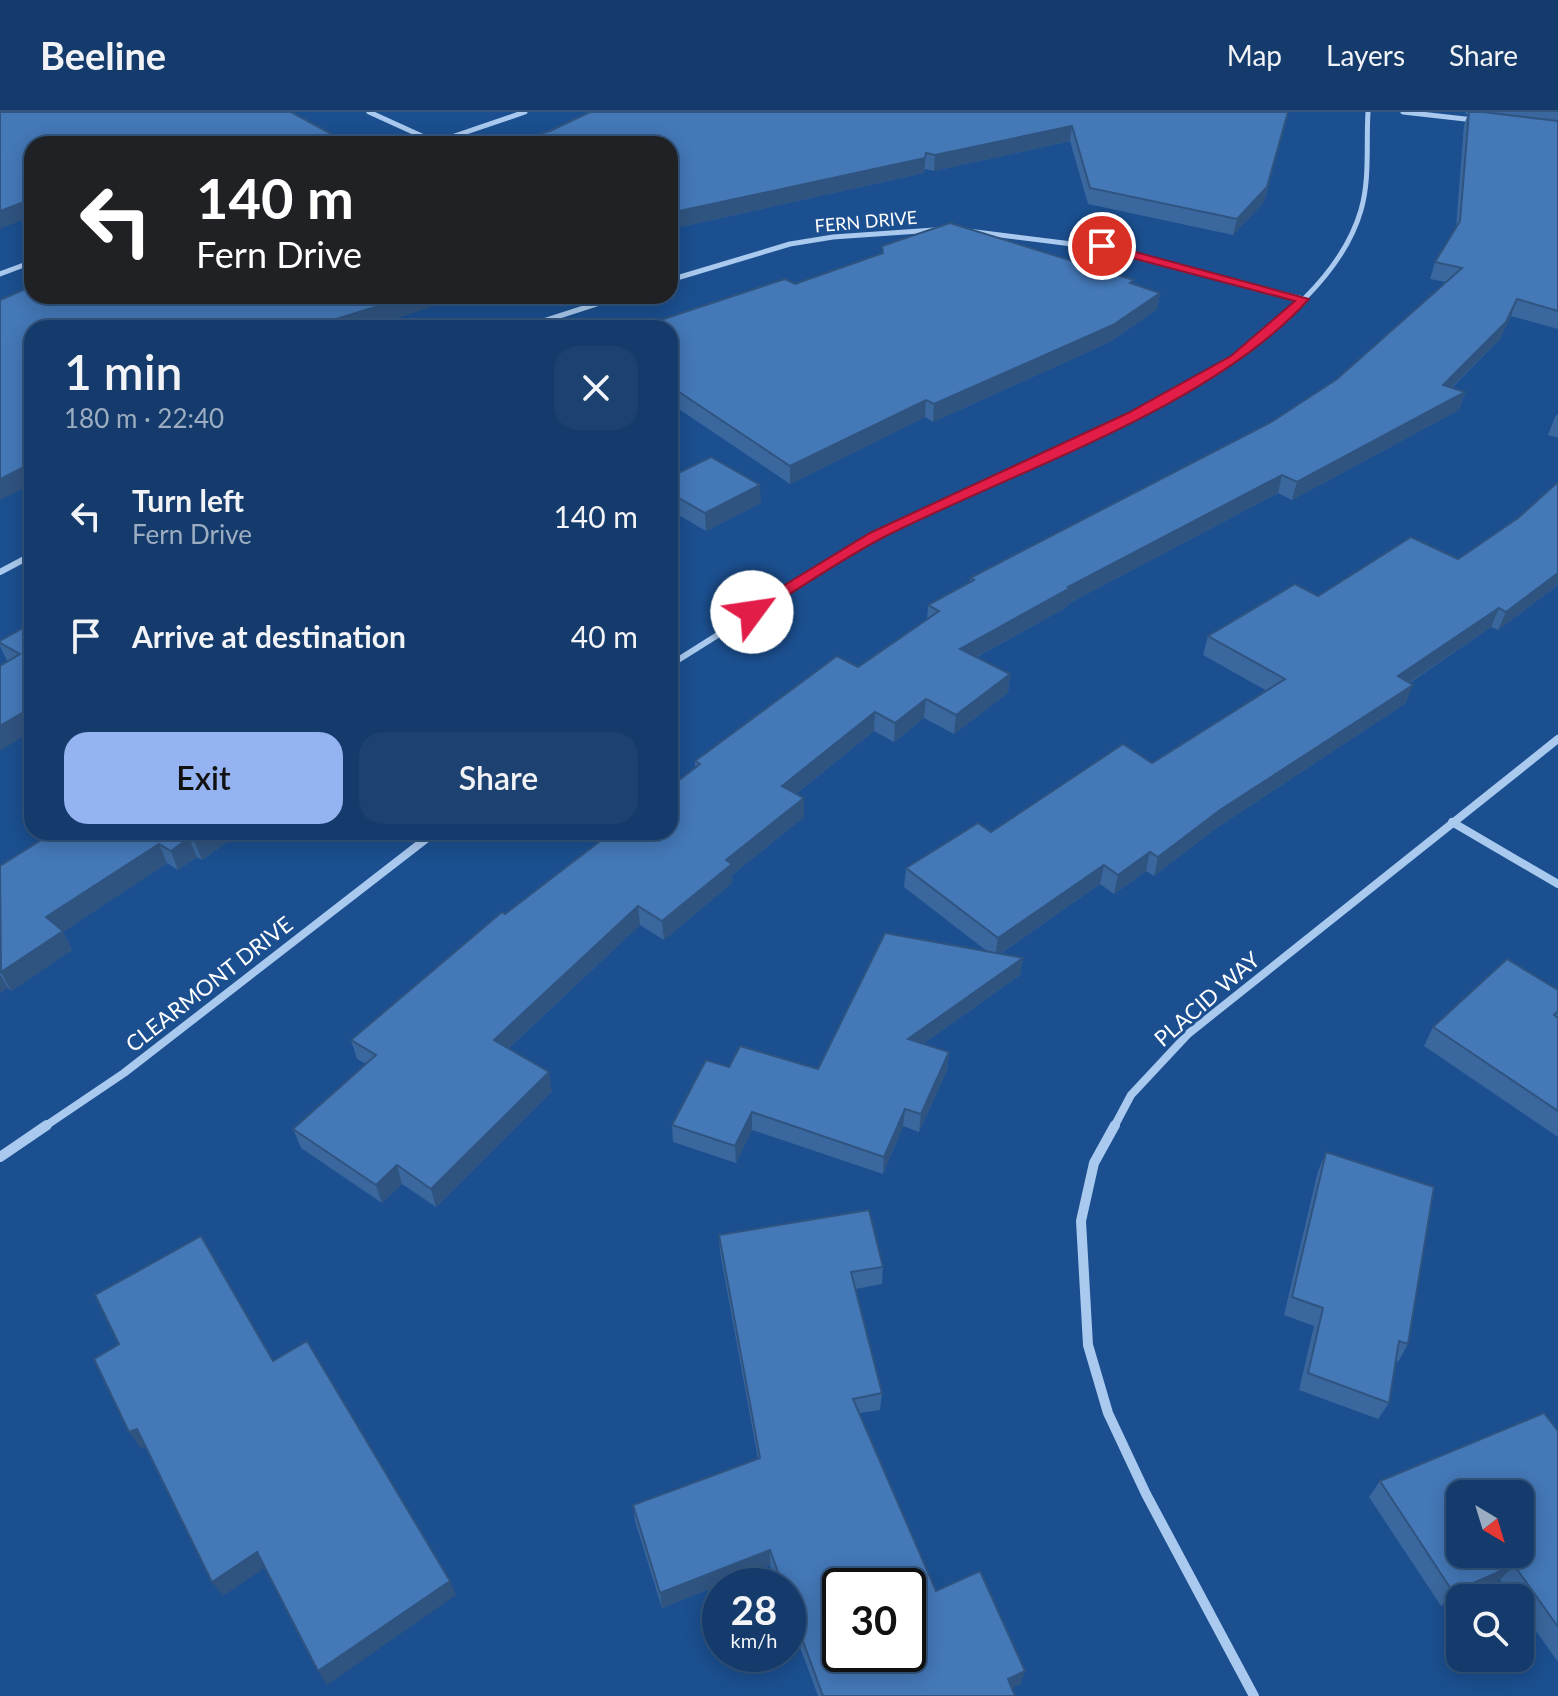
<!DOCTYPE html>
<meta charset="utf-8">
<style>
:root{--surface:#143b6b;--page:#1d4271;--text:#f1f3f6;--muted:#9dadc1;--line:#33557e;--accent:#95b2f1}
body{margin:0;font-family:Lato,sans-serif;background:var(--page);color:var(--text);height:100vh;display:flex;flex-direction:column;font-size:30px;white-space:nowrap}
*{box-sizing:border-box;margin:0}
p{font-size:26px;color:var(--muted)}
.icon{flex:none;width:44px;height:44px;fill:none;stroke:currentColor;stroke-width:2;stroke-linecap:round;stroke-linejoin:round}
.map{position:relative;flex:1;overflow:hidden}
.drawer{position:absolute;left:24px;top:208px;width:654px;height:520px;display:flex;flex-direction:column;background:var(--surface);border-radius:24px;box-shadow:0 4px 20px #0003,0 0 0 2px var(--line)}
.drawer>*{flex:none}
.banner{position:absolute;left:24px;top:24px;width:654px;height:168px;border-radius:24px;box-shadow:0 4px 20px #0003,0 0 0 2px var(--line);background:#202124;color:#fff;overflow:hidden}
.needle{width:52px;rotate:142deg}
.fabs{position:absolute;left:1446px;top:1368px;display:grid;gap:16px}
.fabs a{display:grid;place-items:center;width:88px;height:88px;border-radius:16px;background:var(--surface);box-shadow:0 4px 20px #0003,0 0 0 2px var(--line);font-size:40px}
.speed{position:absolute;left:702px;top:1456px;display:flex;gap:16px;font-size:40px;font-weight:700;text-align:center}
.speed>*{display:grid;place-content:center;width:104px;height:104px;border-radius:50%;background:var(--surface);box-shadow:0 4px 20px #0003,0 0 0 2px var(--line);line-height:1}
.speed small{font-size:20px;font-weight:400}
.speed .limit{border:4px solid #111;border-radius:12px;background:#fff;color:#111}
.pin{position:absolute;display:grid;place-items:center;width:68px;height:68px;color:#fff;margin:-34px;border:4px solid #fff;border-radius:50%;box-shadow:0 2px 8px #0007}
.me{position:absolute;width:88px;margin:-44px;rotate:59deg;stroke-linejoin:round;filter:drop-shadow(0 0 6px #0008)}
.turn{display:flex;align-items:center;gap:28px;height:168px;padding:0 40px;font-size:36px}
.turn .icon{width:104px;height:104px;stroke-width:2.5}
.turn b{display:block;font-size:56px;line-height:68px}
.round{display:grid;place-items:center;flex:none;width:84px;height:84px;border-radius:24px;background:var(--page)}
.headline{display:flex;align-items:center;justify-content:space-between;height:136px;padding:0 40px}
h1{font-size:48px;font-weight:600;line-height:60px}
.button{display:flex;gap:16px;margin-top:auto;padding:16px 40px}
.button a{flex:1;height:92px;border-radius:24px;background:var(--accent);color:#111;font-size:32px;font-weight:600;line-height:92px;text-align:center}
.button a+a{background:var(--page);color:var(--text)}
ul{padding:0;list-style:none}
li{display:flex;align-items:center;gap:24px;height:120px;padding:0 40px}
li div{flex:1}
li b{display:block;font-size:30px}
li em{font-style:normal}
header{display:flex;align-items:center;gap:48px;box-sizing:border-box;height:112px;padding:0 40px;background:var(--surface);border-bottom:2px solid var(--line)}
header strong{font-size:38px}
nav{display:flex;gap:44px;margin-inline-start:auto;font-size:28px}
.map>svg:first-child{display:block}
.lines{fill:none;stroke-linecap:round;stroke-linejoin:round}
.minor-far3{stroke:#a9c9ee;stroke-width:5}
.minor-far2{stroke:#a9c9ee;stroke-width:6}
.minor-far1{stroke:#a9c9ee;stroke-width:8}
.minor{stroke:#a9c9ee;stroke-width:10}
.wall{fill:#3a679d}
.shaded-wall{fill:#305480}
.building{fill:#4478b7;stroke:#305480;stroke-width:2;fill-rule:evenodd}
.route{fill:#e11d48;stroke:#92132f;stroke-width:2}
.labels{text-anchor:middle;stroke-width:6;stroke-linejoin:round;paint-order:stroke}
.far-street-label{font-size:18px;fill:#fff;stroke:#1b4f8f}
.street-label{font-size:22px;fill:#fff;stroke:#1b4f8f}
</style>
<header>
<strong>Beeline</strong>
<nav><a>Map</a><a>Layers</a><a>Share</a></nav>
</header>
<div class="map">
<svg width="1558" height="1584" viewBox="0 0 1558 1584">
<rect width="100%" height="100%" fill="#1b4f8f"/>
<g class="lines">
<g class="minor-far3">
<path d="M369 0 435 30"/>
<path d="M1403 0 1474 8"/>
<path d="M431 32 525 0"/>
<path d="M968 119 1096 135 1303 187"/>
<path d="M0 162 32 150"/>
<path d="M670 168 790 132 833 125 934 118"/>
<path d="M522 216 621 184"/>
<path d="M1223 252C1277 215 1342 164 1361 98 1370 67 1366 32 1368 0"/>
</g>
<g class="minor-far2">
<path d="M0 460 32 443"/>
<path d="M670 553 875 424 1134 304 1226 250"/>
</g>
<g class="minor-far1">
<path d="M1452 710 1558 772"/>
<path d="M44 1015 124 961 435 720"/>
<path d="M1114 1015 1131 983 1188 922 1558 627"/>
</g>
<g class="minor">
<path d="M1115 1013 1094 1051 1081 1109 1088 1233 1108 1301 1146 1382 1254 1584"/>
<path d="M0 1045 47 1013"/>
</g>
</g>
<g class="wall">
<path d="M1288 0 1264 90 1233 123 1088 92 1070 29 934 59 925 57 924 61 671 117 670 120V32Z"/>
<path d="M1466 0H1558V217L1511 204 1500 227 1452 276 1465 280 1459 298 1292 388 1278 381 1068 492 1067 495 977 545 1010 562 1008 581 954 622 924 606 894 630 874 619 796 682 804 686V705L732 763V771L664 828 640 813 509 936 552 979 436 1095 402 1072 382 1091 301 1036 293 1017 366 952 357 947 351 928 505 802 695 655V649L858 555 927 507 928 493 970 471V466L1273 309 1337 267 1446 170 1430 167 1435 150 1456 116 1464 13 1468 2H1465Z"/>
<path d="M882 134 1134 172 1160 181 1157 197 1110 230 933 310 925 305 790 372 670 291V216L882 142Z"/>
<path d="M1558 302V326L1548 323 1555 305Z"/>
<path d="M670 365 761 391 706 419 670 398Z"/>
<path d="M1558 370V473L1498 518 1491 515 1410 571 1406 591 1215 717 1154 764 1146 759 1114 782 1100 772 1000 842 1023 846 1020 863 923 932 949 940 947 958 919 1020 903 1014 883 1062 752 1018 736 1051 673 1030 672 1013 729 955 818 957 988 840 904 775 906 756 1152 651 1267 579 1203 543 1208 524 1318 484 1458 447 1518 406Z"/>
<path d="M32 511V619L7 549 0 534V529Z"/>
<path d="M82 720H241L202 748 197 745 178 758 167 751 63 820 72 838 11 879 8 876 0 881V754Z"/>
<path d="M1558 878V1025L1424 934 1433 915Z"/>
<path d="M1326 1040 1408 1232 1398 1250 1396 1249 1389 1291 1378 1307 1299 1278 1314 1214 1284 1203 1318 1059Z"/>
<path d="M719 1123 883 1155 882 1172 856 1177 882 1281 880 1298 860 1301 936 1479 1021 1572 1012 1576 1015 1584H818L788 1503V1474H777L770 1453 662 1496 635 1409 633 1393 758 1347 720 1140Z"/>
<path d="M1558 1319V1550L1520 1496V1486H1513L1500 1468 1441 1494 1369 1385 1380 1369Z"/>
</g>
<g class="shaded-wall">
<path d="M1288 0 1264 90 1233 123 1237 107Z"/>
<path d="M1072 14 1070 29 934 59 935 43Z"/>
<path d="M926 41 924 61 671 117 670 120V101Z"/>
<path d="M32 87V104L0 117V99Z"/>
<path d="M1160 181 1157 197 1110 230 933 310 934 292Z"/>
<path d="M411 184H467L365 216H307Z"/>
<path d="M1517 187 1511 204 1500 227 1437 290 1443 273Z"/>
<path d="M1465 280 1459 298 1292 388 1297 370Z"/>
<path d="M926 288 925 305 790 372V354Z"/>
<path d="M32 351V372L0 388V367Z"/>
<path d="M1282 363 1278 381 1068 492 1067 495 958 555 960 537 1068 475Z"/>
<path d="M760 373 761 391 706 419 705 401Z"/>
<path d="M670 410H672L673 428 670 429Z"/>
<path d="M1558 461V473L1498 518 1506 500Z"/>
<path d="M1499 496 1491 515 1391 583 1398 564Z"/>
<path d="M1010 562 1008 581 954 622 956 603Z"/>
<path d="M1413 573 1406 591 1215 717 1154 764 1158 745 1220 698Z"/>
<path d="M926 587 924 606 894 630 895 611Z"/>
<path d="M32 595V619L0 639V614Z"/>
<path d="M875 600 874 619 782 693V674Z"/>
<path d="M804 686V705L732 763V771L664 828 662 809 726 748Z"/>
<path d="M206 720H241L202 748 194 729Z"/>
<path d="M189 726 197 745 178 758 171 739Z"/>
<path d="M159 732 167 751 63 820 72 838 11 879 1 860 46 805Z"/>
<path d="M1150 740 1146 759 1114 782 1118 763Z"/>
<path d="M1104 753 1100 772 995 845 998 826Z"/>
<path d="M638 794 640 813 498 946 494 928Z"/>
<path d="M1023 846 1020 863 906 944 908 927Z"/>
<path d="M0 862 8 876 0 881Z"/>
<path d="M949 940 947 958 919 1020 921 1002Z"/>
<path d="M549 960 552 979 436 1095 431 1077Z"/>
<path d="M905 997 903 1014 883 1062 884 1045Z"/>
<path d="M752 1000V1018L736 1051 735 1034Z"/>
<path d="M397 1053 402 1072 382 1091 376 1073Z"/>
<path d="M137 1317 148 1333 141 1337 129 1320Z"/>
<path d="M770 1438V1453L662 1496 660 1481Z"/>
<path d="M257 1440 266 1455 223 1484 212 1470Z"/>
<path d="M1514 1453 1500 1468 1441 1494 1453 1480Z"/>
<path d="M450 1469 456 1483 327 1573 318 1559Z"/>
<path d="M1025 1559 1021 1572 1003 1580 1008 1567Z"/>
</g>
<g class="building">
<path d="M0 0H291L350 32H32V87L0 99Z"/>
<path d="M590 0H1288L1267 75 1237 107 1090 76 1072 14 935 43 926 41 925 46 670 101V32H506L550 19Z"/>
<path d="M1469 0H1483L1558 9V199L1517 187 1506 210 1443 273 1465 280 1297 370 1282 363 1068 475 1070 476 960 537 1010 562 956 603 926 587 895 611 875 600 782 674 804 686 726 748 732 752 662 809 638 794 494 928 549 960 431 1077 397 1053 376 1073 293 1017 376 943 351 928 502 800 505 802 612 720H670V675L700 652 695 649 837 544 858 555 939 499 928 493 974 468 970 466 1273 309 1337 267 1462 156 1435 150 1460 109Z"/>
<path d="M950 111 1134 168 1130 171 1160 181 1113 213 934 292 926 288 790 354 670 274V216H636L785 167 795 172 883 141 882 134Z"/>
<path d="M32 174V184H411L307 216H32V351L0 367V188Z"/>
<path d="M711 345 760 373 705 401 670 381V365Z"/>
<path d="M1558 370V461L1506 500 1499 496 1398 564 1413 573 1220 698 1158 745 1150 740 1118 763 1104 753 998 826 906 756 978 711 991 720 1123 632 1152 651 1285 567 1208 524 1295 472 1318 484 1411 425 1458 447 1518 406Z"/>
<path d="M32 511V595L0 614V554L20 542 0 531V529Z"/>
<path d="M54 720H206L194 729 189 726 171 739 159 732 46 805 63 819 1 860 0 754Z"/>
<path d="M885 821 1023 846 908 927 949 940 921 1002 905 997 884 1045 752 1000 735 1034 672 1013 706 948 729 955 740 934 818 957Z"/>
<path d="M1507 847 1558 878V899L1554 903 1558 906V999L1433 915Z"/>
<path d="M1326 1040 1434 1075 1408 1232 1399 1229 1389 1291 1308 1261 1323 1196 1292 1185Z"/>
<path d="M869 1098 883 1155 851 1160 882 1281 853 1287 936 1479 980 1459 1025 1559 1008 1567 1015 1584H823L788 1488V1474H783L770 1438 660 1481 633 1393 760 1346 719 1123ZM840 1474H908V1542H840Z"/>
<path d="M201 1124 273 1249 307 1229 450 1469 318 1559 257 1440 212 1470 137 1317 129 1320 94 1247 119 1232 95 1183Z"/>
<path d="M1544 1301 1558 1319V1515L1514 1453 1453 1480 1380 1369ZM1460 1382H1520V1442H1460Z"/>
</g>
<path class="route" d="M1102 131 1309 187C1210 297 1013 359 882 426 839 449 798 477 757 503H747V496L870 421 1128 301 1231 244 1295 189 1098 137Z"/>
<g class="labels">
<g class="far-street-label">
<text transform="translate(866 110) rotate(-5)" y="6">FERN DRIVE</text>
</g>
<g class="street-label">
<text transform="translate(209 872) rotate(-38)" y="8">CLEARMONT DRIVE</text>
<text transform="translate(1207 887) rotate(-41)" y="8">PLACID WAY</text>
</g>
</g>
</svg>
<div class="fabs">
<a><svg class="needle" viewBox="-14 -14 28 28"><path d="M0-13l5 13h-10z" fill="#e53935"/><path d="M0 13l5-13h-10z" fill="#9dadc1"/></svg></a>
<a><svg class="icon" aria-label="search" viewBox="0 0 24 24"><circle cx="10" cy="10" r="6"/><path d="M15 15l6 6"/></svg></a>
</div>
<div class="speed"><div>28<small>km/h</small></div><div class="limit">30</div></div>
<div class="pin" style="left:1102px;top:134px;background:#d93025"><svg class="icon" aria-label="arrive" viewBox="0 0 24 24"><path d="M6 21V4h12l-3 4 3 4H6"/></svg></div>
<svg class="me" style="left:752px;top:500px" viewBox="-20 -20 40 40"><circle r="19" fill="#fff"/><path d="M0-13L10 11 0 6-10 11z" fill="#e11d48"/></svg>
<div class="banner">
<div class="turn"><svg class="icon" aria-label="left" viewBox="0 0 24 24"><path d="M17 20v-9H6M10 6l-5 5 5 5"/></svg><div><b>140 m</b>Fern Drive</div></div>
</div>
<section class="drawer">
<div class="headline"><div><h1>1 min</h1><p>180 m · 22:40</p></div><a class="round"><svg class="icon" aria-label="close" viewBox="0 0 24 24"><path d="M6 6l12 12M18 6L6 18"/></svg></a></div>
<ul>
<li><svg class="icon" aria-label="left" viewBox="0 0 24 24"><path d="M17 20v-9H6M10 6l-5 5 5 5"/></svg><div><b>Turn left</b><p>Fern Drive</p></div><em>140 m</em></li>
<li><svg class="icon" aria-label="arrive" viewBox="0 0 24 24"><path d="M6 21V4h12l-3 4 3 4H6"/></svg><div><b>Arrive at destination</b></div><em>40 m</em></li>
</ul>
<div class="button"><a>Exit</a><a>Share</a></div>
</section>
</div>
